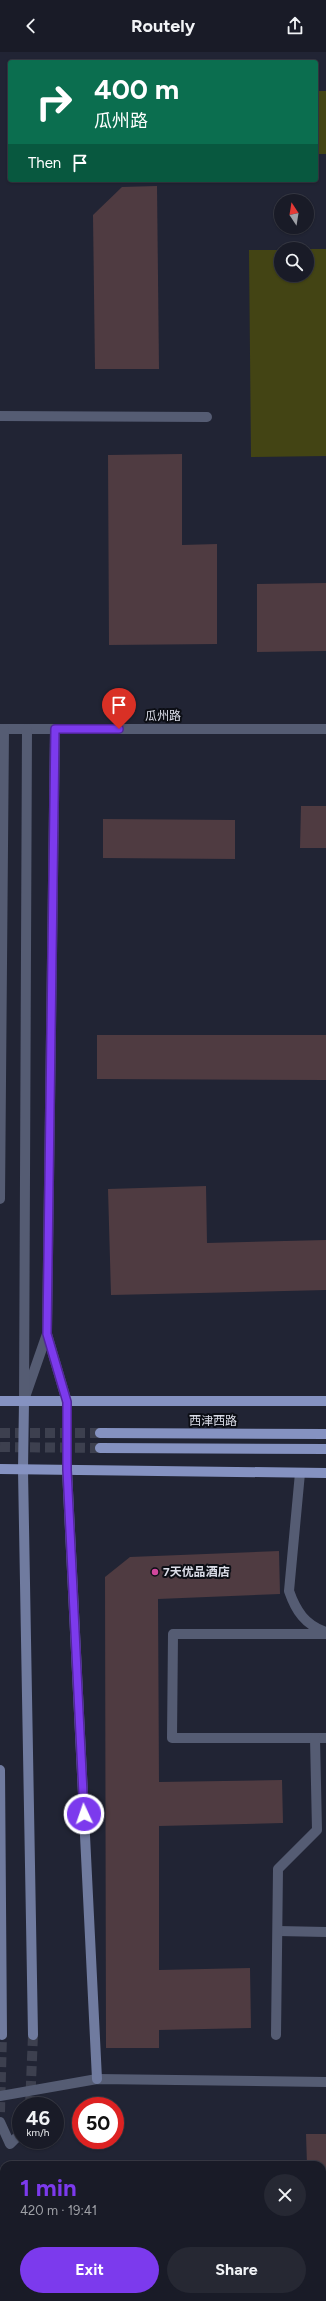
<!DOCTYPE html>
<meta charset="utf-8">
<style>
:root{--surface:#191b27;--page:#262833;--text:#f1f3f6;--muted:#9fa1a7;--line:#373944;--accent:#7c3aed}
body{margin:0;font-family:Figtree,"Noto Sans SC",sans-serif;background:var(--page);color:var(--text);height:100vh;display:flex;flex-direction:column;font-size:15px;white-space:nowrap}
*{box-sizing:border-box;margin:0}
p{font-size:13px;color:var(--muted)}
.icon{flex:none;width:22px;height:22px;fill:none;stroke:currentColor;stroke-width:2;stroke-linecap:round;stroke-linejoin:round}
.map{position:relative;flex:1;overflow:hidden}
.panel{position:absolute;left:0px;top:2109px;width:326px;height:140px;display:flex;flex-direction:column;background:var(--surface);border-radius:12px 12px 0 0;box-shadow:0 1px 3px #0004,0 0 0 1px var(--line)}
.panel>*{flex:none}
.guide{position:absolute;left:8px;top:8px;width:310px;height:122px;border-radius:4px;box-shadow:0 1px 3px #0004,0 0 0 1px var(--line);background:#0b6e4f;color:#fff;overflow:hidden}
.needle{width:26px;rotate:348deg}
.tools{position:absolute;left:274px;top:142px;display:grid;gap:8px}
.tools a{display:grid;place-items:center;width:40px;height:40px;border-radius:50%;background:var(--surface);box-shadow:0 1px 3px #0004,0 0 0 1px var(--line);font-size:20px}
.speed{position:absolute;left:12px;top:2045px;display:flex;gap:8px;font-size:20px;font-weight:700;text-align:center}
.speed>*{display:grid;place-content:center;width:52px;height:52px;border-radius:50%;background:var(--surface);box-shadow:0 1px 3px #0004,0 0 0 1px var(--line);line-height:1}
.speed small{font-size:10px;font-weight:400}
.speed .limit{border:6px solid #d22;background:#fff;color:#111}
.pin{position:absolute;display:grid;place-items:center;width:34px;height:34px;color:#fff;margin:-41px -17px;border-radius:50% 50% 50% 0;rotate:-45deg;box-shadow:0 0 4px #0007}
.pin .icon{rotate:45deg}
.me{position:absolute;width:44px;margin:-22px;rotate:357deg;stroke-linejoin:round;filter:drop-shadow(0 0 3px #0008)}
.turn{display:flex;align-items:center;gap:14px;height:84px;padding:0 20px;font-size:18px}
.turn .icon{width:52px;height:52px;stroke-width:2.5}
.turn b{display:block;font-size:28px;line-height:34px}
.then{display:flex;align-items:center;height:38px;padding:0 20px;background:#0003;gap:8px;font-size:15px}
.round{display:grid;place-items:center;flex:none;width:42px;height:42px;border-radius:21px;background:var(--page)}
.headline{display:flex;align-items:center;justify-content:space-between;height:68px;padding:0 20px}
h1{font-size:24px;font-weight:700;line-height:30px;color:var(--accent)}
.cta{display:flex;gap:8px;margin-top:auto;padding:8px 20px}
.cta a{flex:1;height:46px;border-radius:24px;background:var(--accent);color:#fff;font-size:16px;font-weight:700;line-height:46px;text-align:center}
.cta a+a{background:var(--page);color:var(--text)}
header{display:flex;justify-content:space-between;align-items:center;height:52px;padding:0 20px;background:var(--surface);font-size:18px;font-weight:700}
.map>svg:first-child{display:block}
.green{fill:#434414}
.building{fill:#4f3b41}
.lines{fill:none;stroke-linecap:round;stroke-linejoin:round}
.secondary-tunnel{stroke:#3d404f;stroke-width:10;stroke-dasharray:10 5;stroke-linecap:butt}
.primary-tunnel{stroke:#3d404f;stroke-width:10;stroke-dasharray:10 5;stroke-linecap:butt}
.service{stroke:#555c73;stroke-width:10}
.minor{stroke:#555c73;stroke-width:10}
.tertiary{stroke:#555c73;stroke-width:10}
.secondary{stroke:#707b9f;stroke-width:10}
.primary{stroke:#8592c1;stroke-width:10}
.route-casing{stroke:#51269a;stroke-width:10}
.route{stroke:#7c3aed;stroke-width:7}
.hotel-dot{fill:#d1479c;stroke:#0c0e15;stroke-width:1.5}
.labels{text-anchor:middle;stroke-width:4;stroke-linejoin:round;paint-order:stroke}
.street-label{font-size:12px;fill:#dbdde8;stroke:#0c0e15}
.poi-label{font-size:12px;font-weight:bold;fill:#dbdde8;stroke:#0c0e15;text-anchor:start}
</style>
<header><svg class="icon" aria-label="back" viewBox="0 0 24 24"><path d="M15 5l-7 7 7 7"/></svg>Routely<svg class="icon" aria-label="share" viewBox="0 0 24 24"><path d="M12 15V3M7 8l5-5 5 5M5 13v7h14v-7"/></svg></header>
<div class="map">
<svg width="326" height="2249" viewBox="0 0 326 2249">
<rect width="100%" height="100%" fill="#212434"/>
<g class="green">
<rect x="316" y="39" width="10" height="63"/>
<path d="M307 197H326V404L251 405 249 198H281V223H307Z"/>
</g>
<g class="building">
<path d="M157 134 159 317H95L93 163 122 135Z"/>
<path d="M182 402V493L217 492V592L109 593 108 403Z"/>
<path d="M326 531V599L257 600V532Z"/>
<path d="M301 754H326V796H300Z"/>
<path d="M103 767 235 768V807L103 806Z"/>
<path d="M97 983H326V1028L97 1027Z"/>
<path d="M206 1134 207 1191 326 1188V1238L111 1243 108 1137Z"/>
<path d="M279 1499 280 1542 158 1547 159 1730 282 1728 283 1771 159 1774V1918L250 1916 251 1976 159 1978V1996H106L105 1525 130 1505Z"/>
<path d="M306 2082H326V2130H322V2113H307Z"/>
</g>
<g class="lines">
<g class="secondary-tunnel">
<path d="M30 2054 33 1983"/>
<path d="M0 2060 2 1983"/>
</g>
<g class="primary-tunnel">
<path d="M0 1381H100"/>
<path d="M0 1395 100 1396"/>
</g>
<g class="service">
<path d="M0 364 207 365"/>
<path d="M0 2044 97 2027 326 2030"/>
<path d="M0 2070 10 2092 21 2081"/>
</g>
<g class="minor">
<path d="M47 1282 67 1350"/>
<path d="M25 1345 47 1282 55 677"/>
<path d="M300 1421 289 1539C296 1559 305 1573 326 1580"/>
<path d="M326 1582H173L172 1686H326"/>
<path d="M278 1879 326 1880"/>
<path d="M276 1983 278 1817 317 1778 315 1686"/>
</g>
<g class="tertiary">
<path d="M0 677H326"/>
<path d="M0 1147 4 677"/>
<path d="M24 1349 27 677"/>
</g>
<g class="secondary">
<path d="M24 1349 23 1418 33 1983"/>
<path d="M67 1418 97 2027"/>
<path d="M0 1718 2 1983"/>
</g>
<g class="primary">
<path d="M0 1349H326"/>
<path d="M67 1350V1418"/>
<path d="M100 1381 326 1382"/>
<path d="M100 1396 326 1397"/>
<path d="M0 1417 326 1421"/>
</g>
</g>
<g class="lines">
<g class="route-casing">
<path id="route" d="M84 1762 67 1418V1350L47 1282 55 677H119"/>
</g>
<use href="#route" class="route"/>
</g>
<circle class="hotel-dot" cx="155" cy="1520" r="4"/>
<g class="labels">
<g class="street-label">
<text x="163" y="668">瓜州路</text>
<text x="213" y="1373">西津西路</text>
</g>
<g class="poi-label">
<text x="163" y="1524">7天优品酒店</text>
</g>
</g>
</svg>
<div class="tools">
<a><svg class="needle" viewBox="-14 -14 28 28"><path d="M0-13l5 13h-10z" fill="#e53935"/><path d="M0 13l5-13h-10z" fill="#9fa1a7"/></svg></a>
<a><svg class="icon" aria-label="search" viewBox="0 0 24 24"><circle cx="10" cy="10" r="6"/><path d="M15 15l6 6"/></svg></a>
</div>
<div class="speed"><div>46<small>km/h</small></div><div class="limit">50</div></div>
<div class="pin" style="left:119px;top:677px;background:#d93025"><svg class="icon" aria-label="arrive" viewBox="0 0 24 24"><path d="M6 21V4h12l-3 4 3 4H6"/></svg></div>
<svg class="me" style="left:84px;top:1762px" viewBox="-20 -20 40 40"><circle r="17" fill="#7c3aed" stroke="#fff" stroke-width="3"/><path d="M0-11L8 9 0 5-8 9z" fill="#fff"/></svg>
<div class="guide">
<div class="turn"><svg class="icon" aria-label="right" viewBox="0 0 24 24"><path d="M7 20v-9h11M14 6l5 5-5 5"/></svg><div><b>400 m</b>瓜州路</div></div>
<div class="then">Then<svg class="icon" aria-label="arrive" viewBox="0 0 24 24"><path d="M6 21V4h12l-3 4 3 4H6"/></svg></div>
</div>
<section class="panel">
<div class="headline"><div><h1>1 min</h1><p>420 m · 19:41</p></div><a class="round"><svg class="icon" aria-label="close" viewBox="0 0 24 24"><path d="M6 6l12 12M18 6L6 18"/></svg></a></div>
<div class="cta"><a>Exit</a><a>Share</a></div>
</section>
</div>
